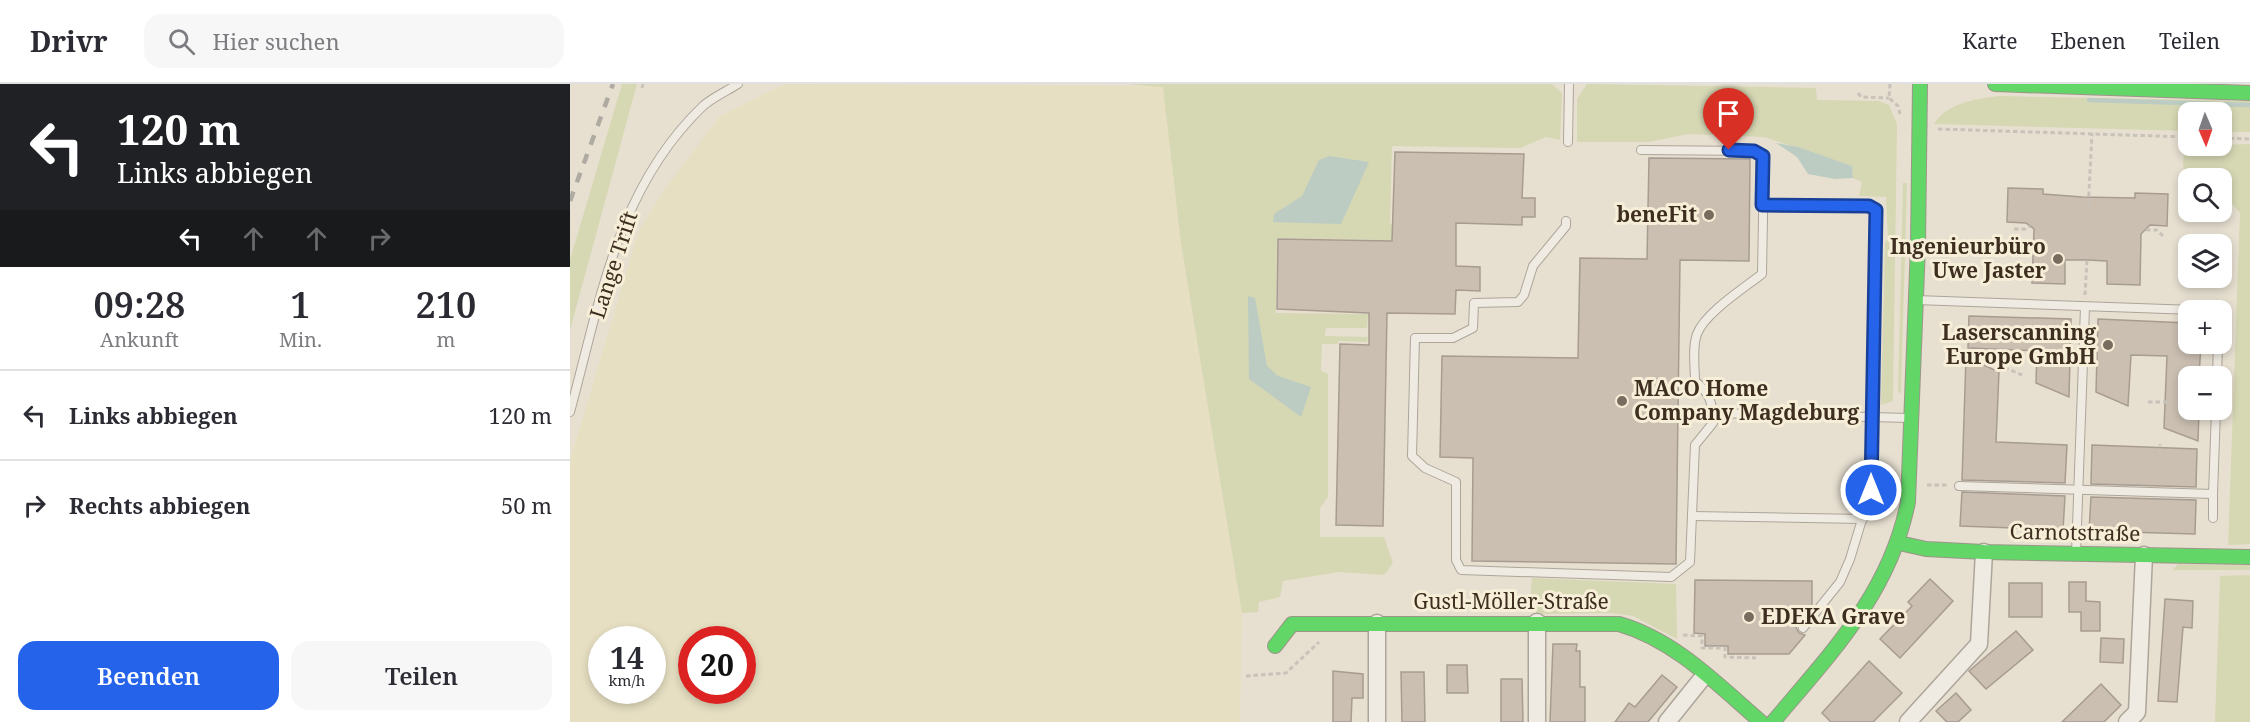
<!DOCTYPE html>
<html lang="de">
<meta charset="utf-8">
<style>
:root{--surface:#fff;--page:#f7f7f7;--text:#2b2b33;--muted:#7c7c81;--line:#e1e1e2;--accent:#2563eb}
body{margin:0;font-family:"Noto Serif",serif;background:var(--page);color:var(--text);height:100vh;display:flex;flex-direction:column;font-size:22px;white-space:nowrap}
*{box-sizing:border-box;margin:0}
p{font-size:20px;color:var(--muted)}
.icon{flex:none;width:33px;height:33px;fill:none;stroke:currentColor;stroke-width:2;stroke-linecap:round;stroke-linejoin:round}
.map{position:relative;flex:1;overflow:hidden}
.panel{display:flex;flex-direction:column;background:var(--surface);width:570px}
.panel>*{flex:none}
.top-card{background:#202124;color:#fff;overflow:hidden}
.needle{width:39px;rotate:178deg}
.controls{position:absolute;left:1608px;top:18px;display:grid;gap:12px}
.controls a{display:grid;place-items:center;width:54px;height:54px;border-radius:12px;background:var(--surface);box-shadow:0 3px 9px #0003;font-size:30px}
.speed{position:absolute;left:18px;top:542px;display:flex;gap:12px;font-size:30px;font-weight:700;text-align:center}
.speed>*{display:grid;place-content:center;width:78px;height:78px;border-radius:50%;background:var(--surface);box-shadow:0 3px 9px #0003;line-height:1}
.speed small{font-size:15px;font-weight:400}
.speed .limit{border:9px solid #d22;background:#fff;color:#111}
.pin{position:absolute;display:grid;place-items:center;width:51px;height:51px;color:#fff;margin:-62px -26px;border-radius:50% 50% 50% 0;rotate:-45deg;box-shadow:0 0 6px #0007}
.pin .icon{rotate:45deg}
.me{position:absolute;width:66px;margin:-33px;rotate:0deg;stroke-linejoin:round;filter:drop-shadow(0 0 4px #0008)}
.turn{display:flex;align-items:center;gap:21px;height:126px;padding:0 18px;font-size:27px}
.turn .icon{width:78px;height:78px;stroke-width:2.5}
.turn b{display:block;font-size:42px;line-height:51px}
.lanes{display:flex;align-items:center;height:57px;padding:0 18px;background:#0003;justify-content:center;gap:30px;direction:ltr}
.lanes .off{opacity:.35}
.eta{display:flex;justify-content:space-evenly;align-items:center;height:102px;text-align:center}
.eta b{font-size:36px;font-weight:600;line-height:42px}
.button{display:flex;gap:12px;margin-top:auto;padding:12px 18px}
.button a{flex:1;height:69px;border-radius:18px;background:var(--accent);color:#fff;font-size:24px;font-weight:600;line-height:69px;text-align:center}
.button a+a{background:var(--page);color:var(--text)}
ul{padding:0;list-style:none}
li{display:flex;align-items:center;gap:18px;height:90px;padding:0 18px;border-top:2px solid var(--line)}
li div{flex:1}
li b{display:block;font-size:22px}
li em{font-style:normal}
header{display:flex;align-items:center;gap:36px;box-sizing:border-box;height:84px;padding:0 30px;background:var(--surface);border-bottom:2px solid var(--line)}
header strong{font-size:28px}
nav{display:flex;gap:33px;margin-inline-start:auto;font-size:21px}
.search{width:420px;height:54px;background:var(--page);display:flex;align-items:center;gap:15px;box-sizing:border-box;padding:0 21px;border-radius:18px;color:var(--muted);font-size:22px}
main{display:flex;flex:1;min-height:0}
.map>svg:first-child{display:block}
.farmland{fill:#e6dfc2;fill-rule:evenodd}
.green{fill:#d6d7b3}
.water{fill:#bcccc2}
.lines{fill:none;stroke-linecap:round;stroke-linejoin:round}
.stream{stroke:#bcccc2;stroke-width:4.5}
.building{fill:#cbbfb2;stroke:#a89c90;stroke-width:1.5}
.lane-casing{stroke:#ada599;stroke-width:10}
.street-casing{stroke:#ada599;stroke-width:19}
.fast-casing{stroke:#9c958a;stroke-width:16}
.path{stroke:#c8c2b9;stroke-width:3;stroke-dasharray:4.5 3;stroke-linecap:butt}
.lane{stroke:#efebe3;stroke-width:8}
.street{stroke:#efebe3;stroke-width:16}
.fast{stroke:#63d668;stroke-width:14}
.rail{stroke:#afaaa2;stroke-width:4.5;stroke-dasharray:10 10;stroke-linecap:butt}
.route-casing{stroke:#184099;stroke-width:15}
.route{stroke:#2563eb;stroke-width:10}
.poi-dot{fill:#786c5e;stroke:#f7eed8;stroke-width:2}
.labels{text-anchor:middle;stroke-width:6;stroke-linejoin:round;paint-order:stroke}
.poi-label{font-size:21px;font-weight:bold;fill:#3d2e20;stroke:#f7eed8;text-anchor:end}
.street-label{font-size:21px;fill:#3d2e20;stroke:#f7eed8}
</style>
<header>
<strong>Drivr</strong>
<div class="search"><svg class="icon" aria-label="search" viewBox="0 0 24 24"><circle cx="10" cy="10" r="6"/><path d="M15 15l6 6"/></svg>Hier suchen</div>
<nav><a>Karte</a><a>Ebenen</a><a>Teilen</a></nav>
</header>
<main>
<section class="panel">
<div class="top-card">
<div class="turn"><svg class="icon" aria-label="left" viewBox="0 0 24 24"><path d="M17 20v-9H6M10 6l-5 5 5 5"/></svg><div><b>120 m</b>Links abbiegen</div></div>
<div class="lanes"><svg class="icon" aria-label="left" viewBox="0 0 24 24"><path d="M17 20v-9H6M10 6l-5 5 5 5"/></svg><svg class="icon off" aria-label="ahead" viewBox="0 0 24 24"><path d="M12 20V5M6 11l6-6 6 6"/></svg><svg class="icon off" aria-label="ahead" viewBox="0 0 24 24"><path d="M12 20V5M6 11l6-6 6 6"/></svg><svg class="icon off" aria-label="right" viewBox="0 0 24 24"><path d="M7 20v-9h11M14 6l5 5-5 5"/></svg></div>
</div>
<div class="eta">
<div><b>09:28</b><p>Ankunft</p></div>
<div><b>1</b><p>Min.</p></div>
<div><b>210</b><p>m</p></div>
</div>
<ul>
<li><svg class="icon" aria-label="left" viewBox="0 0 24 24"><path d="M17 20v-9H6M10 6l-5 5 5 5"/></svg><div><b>Links abbiegen</b></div><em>120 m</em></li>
<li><svg class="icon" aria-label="right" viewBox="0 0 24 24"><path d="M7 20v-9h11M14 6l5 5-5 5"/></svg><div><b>Rechts abbiegen</b></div><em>50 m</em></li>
</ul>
<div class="button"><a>Beenden</a><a>Teilen</a></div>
</section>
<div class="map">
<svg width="1680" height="638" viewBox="0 0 1680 638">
<rect width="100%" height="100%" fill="#e7e0d1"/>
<path class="farmland" d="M214 0 593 2 611 159 672 529 670 638H0V377L69 146 94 106 150 32ZM32 555H82V606H32ZM122 555H172V606H122Z"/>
<g class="green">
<path d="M52 0H67L0 246V176Z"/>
<path d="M556 0H982L992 9 990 56 976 53 950 64 822 62 820 140 874 142 873 157 707 154 706 229 798 230 797 244H756L755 252 798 253 797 258 768 257V260H752L751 287 758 290V413L750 424V453H814L823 479 814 491 769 488 713 497 710 513 689 518 688 528 672 529 611 159 593 3Z"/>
<path d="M1017 0 1246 4 1247 16 1309 17 1319 21 1327 40 1323 317 1311 321 1315 158 1318 155 1316 113 1289 112 1292 98 1283 94 1282 82 1194 53 1118 50 1079 58H1007V15Z"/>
<path d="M1429 12 1680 17V48H1652V28H1618V47L1364 40C1377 19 1405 15 1429 12Z"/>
<path d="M1615 57H1618V62L1680 60V460L1658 461 1670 129 1652 108V94H1618V101L1613 80Z"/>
<path d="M1333 99H1337L1331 310 1328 307Z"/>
<path d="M1608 480 1680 481V486H1603Z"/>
<path d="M1680 491V638H1645L1650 492Z"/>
<path d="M962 494 1106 500 1107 555 1063 532 1041 529 967 530 960 518Z"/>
</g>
<g class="water">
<path d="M1206 59 1228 63 1282 82 1283 94 1265 95 1238 90 1227 73Z"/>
<path d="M759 72 799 78 771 140 703 138 704 130 732 112 749 76Z"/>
<path d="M678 212 685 214 697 282 708 292 741 303 731 333 679 295Z"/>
</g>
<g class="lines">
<path class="stream" d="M1519 16 1680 21"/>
</g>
<g class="building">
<path d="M825 68 954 70 952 114H965V133H952V141L886 139V182L910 183V207L886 206 885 230 817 229 813 442 766 441 770 260 799 261V229L707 225 708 155 822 157Z"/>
<path d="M1079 74 1180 75 1179 177 1110 176 1106 480 902 477 903 374 870 373 872 272 1008 274 1010 174 1077 175Z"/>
<path d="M1438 104 1473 105V110L1512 113 1565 114V109L1598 110 1597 142 1580 141 1571 150 1570 201 1537 200V177L1517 176H1495V200L1462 199 1464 145 1456 139 1437 138Z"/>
<path d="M1399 232 1501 235 1499 313 1466 299 1467 267 1398 264Z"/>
<path d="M1528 235 1618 239V260H1631L1629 292H1618V326H1629L1628 357 1594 344 1597 272 1561 271 1558 322 1526 308Z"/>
<path d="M1396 273 1429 288 1426 358 1497 361 1495 399 1392 396Z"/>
<path d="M1522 361 1627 365 1626 403 1521 400Z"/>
<path d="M1392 408 1495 412 1493 446 1390 442Z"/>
<path d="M1521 413 1626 416 1625 450 1519 447Z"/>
<path d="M1360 495 1383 517 1330 574 1310 555 1342 522 1338 518Z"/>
<path d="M1125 496 1242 497V522L1226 543 1229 549 1235 551 1219 570H1158V562H1135V550L1124 549Z"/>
<path d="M1499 498H1516V517L1530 518V547H1511V528H1499Z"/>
<rect x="1439" y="499" width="33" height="34"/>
<path d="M1595 515 1623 517 1622 544 1613 543 1607 618 1588 617Z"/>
<path d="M1446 547 1463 566 1416 605 1399 587Z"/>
<path d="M1531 554 1554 555 1553 579 1530 578Z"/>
<path d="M983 560H1007L1006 567H1010V603H1015V638H980Z"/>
<path d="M1299 577 1332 609 1303 638H1261L1252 629Z"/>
<path d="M877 581H897L898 609H877Z"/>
<path d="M763 587 793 590V614H782L781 638H763Z"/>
<path d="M831 588H854L855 638H832Z"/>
<path d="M1092 591 1107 603 1078 638H1045L1059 619 1065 623Z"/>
<path d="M931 595H952L953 638H931Z"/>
<path d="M1531 600 1551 621 1534 638H1492Z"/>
<path d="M1386 609 1401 626 1388 638H1377L1366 627Z"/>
</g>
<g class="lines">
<g class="lane-casing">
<g id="lane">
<path d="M998 58 999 0"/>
<path d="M1192 121 1299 122 1304 123 1306 129 1301 406 1280 475 1270 498 1233 544"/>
<path d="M996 137V142L963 182 954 211 948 218 904 219 903 244 883 254H845L842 372 855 384 886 398V476L891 486 1101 493 1120 478 1125 361 1143 339C1143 320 1140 309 1125 297 1125 283 1122 264 1127 250 1135 229 1174 204 1192 190L1194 76 1191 70 1183 67 1071 66"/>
<path d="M1346 216 1624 226"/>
<path d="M1647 292 1648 260"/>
<path d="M0 328C30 218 47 104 133 22 143 13 157 7 168 0"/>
<path d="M1143 329 1340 334"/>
<path d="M1389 402 1643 410 1646 326"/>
<path d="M1122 432 1293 435"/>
<path d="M1643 434V410"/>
<path d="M1506 469 1515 223"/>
</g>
</g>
<g class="street-casing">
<g id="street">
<path d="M967 538V638"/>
<path d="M807 638V539"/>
<path d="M1097 638 1134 592"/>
<path d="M1338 638 1409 560 1414 468"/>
<path d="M1557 638 1567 628 1574 471"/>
</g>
</g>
<g class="fast-casing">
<g id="fast">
<path d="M1425 0 1680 9"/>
<path d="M1329 459 1356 465 1414 468 1680 473"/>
<path d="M705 562 722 540H1049C1105 556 1148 601 1191 638"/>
<path d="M1203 638C1261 569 1320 509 1338 418L1348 161 1350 0"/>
</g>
</g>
<g class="path">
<path d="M1320 0 1319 14 1328 22 1330 30"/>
<path d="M72 4 73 0"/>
<path d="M1288 9 1291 13 1319 14"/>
<path d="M1368 45 1618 53"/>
<path d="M1652 54 1680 55"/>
<path d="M1518 127 1522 49"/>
<path d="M1444 145H1455L1460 142"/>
<path d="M1576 146H1587L1593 152"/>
<path d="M1515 211 1517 176"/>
<path d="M1393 266 1452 291"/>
<path d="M1578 318H1600"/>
<path d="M1108 328 1133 329"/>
<path d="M1590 369V360"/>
<path d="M1357 401H1379"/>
<path d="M1113 551 1132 552V564H1155V573L1186 574"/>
<path d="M676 592 716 589 749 558"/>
</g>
<use href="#lane" class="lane"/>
<use href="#street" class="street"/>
<use href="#fast" class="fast"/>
<path class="rail" d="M0 117 43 0"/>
</g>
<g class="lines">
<g class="route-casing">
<path id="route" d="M1159 66 1184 67 1193 72 1192 121 1299 122 1306 126 1301 406"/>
</g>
<use href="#route" class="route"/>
</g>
<g class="poi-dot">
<circle cx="1139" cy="131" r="6"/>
<circle cx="1488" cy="175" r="6"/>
<circle cx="1538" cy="261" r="6"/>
<circle cx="1052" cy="317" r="6"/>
<circle cx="1179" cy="533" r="6"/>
</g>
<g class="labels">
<g class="poi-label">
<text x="1127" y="138">beneFit</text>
<text x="1476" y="170">Ingenieurbüro<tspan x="1476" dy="24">Uwe Jaster</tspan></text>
<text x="1526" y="256">Laserscanning<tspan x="1526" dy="24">Europe GmbH</tspan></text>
<text x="1064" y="312" text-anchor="start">MACO Home<tspan x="1064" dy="24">Company Magdeburg</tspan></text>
<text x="1191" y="540" text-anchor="start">EDEKA Grave</text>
</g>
<g class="street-label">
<text transform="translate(44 181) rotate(-72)" y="7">Lange Trift</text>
<text transform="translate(1505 449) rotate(1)" y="7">Carnotstraße</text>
<text x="941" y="525">Gustl-Möller-Straße</text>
</g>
</g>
</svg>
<div class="controls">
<a><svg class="needle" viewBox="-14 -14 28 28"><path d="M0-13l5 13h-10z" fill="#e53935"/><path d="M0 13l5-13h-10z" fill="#7c7c81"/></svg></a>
<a><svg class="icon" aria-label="search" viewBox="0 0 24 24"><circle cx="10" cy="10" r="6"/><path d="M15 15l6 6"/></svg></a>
<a><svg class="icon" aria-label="layers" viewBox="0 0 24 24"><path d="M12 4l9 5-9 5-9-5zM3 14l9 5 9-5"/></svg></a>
<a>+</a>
<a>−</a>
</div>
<div class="speed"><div>14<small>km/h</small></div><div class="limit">20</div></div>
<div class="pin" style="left:1159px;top:66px;background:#d93025"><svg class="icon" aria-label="arrive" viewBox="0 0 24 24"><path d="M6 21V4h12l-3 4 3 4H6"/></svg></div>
<svg class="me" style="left:1301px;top:406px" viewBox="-20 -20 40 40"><circle r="17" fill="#2563eb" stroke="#fff" stroke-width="3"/><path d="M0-11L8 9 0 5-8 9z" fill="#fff"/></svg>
</div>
</main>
